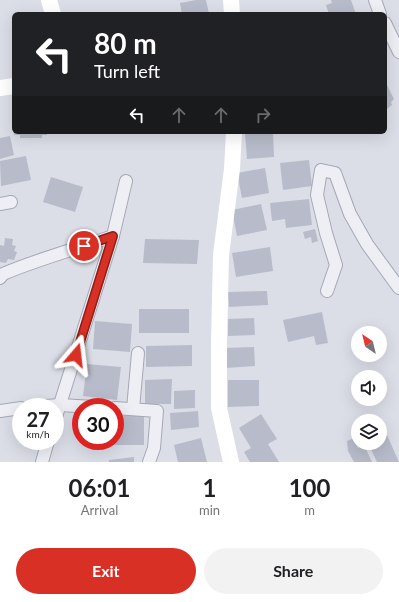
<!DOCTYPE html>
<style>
:root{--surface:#fff;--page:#f2f2f2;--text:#202124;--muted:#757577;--accent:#d93025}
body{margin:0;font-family:Lato,sans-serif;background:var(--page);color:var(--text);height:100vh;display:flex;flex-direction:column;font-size:15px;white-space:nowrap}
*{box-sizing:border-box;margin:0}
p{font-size:13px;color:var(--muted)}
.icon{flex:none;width:22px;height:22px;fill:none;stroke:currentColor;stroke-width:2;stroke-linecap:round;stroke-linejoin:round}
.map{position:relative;height:462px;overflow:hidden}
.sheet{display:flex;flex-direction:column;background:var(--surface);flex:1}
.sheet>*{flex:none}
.banner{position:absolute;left:12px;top:12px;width:375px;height:122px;border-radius:6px;box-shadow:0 4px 16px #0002;background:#202124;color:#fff;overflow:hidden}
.needle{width:26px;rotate:325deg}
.buttons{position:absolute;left:351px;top:326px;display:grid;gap:8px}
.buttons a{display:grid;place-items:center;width:36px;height:36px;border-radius:50%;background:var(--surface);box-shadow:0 4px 16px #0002;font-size:20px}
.speed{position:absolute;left:12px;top:398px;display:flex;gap:8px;font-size:20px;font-weight:700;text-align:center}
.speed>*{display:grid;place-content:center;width:52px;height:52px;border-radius:50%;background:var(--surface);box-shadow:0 4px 16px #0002;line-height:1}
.speed small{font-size:10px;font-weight:400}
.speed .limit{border:6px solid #d22;background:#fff;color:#111}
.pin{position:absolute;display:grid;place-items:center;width:34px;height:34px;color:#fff;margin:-17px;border:2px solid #fff;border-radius:50%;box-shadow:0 1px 4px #0007}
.me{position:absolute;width:44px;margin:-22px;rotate:17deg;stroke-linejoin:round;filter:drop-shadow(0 0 3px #0008)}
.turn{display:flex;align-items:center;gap:14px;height:84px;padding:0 16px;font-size:18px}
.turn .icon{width:52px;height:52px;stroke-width:2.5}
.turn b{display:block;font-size:28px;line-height:34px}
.lanes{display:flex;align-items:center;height:38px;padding:0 16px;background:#0003;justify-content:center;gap:20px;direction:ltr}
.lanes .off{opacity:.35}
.eta{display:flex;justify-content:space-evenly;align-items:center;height:68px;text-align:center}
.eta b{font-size:24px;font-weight:700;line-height:28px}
.action{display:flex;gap:8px;margin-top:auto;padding:8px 16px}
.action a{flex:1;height:46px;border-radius:24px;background:var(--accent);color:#fff;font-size:16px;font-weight:700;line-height:46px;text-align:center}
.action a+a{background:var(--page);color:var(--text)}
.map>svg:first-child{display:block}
.building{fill:#b8bcca}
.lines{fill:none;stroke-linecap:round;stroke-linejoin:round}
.street-casing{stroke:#a4a8b4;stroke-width:14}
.street{stroke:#eeeff5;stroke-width:12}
.secondary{stroke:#fff;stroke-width:16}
.route-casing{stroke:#8d1f18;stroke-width:10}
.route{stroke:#d93025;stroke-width:7}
</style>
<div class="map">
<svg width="399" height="462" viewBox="0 0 399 462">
<rect width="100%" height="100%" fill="#dbdee7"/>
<g class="building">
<path d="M196 0H206L209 14H182L180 3Z"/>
<path d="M331 0H351L356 14H329L326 5 332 3Z"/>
<path d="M387 85 394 99 391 102 392 105 387 109 385 108V86Z"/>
<path d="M14 132H47V135H42V138H20V135H14Z"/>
<path d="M273 132 274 157 247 159 245 133Z"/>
<path d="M10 136 14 155 0 159V138Z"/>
<path d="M26 156 31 180 1 186 0 161Z"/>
<path d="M309 160 312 186 283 190 280 163Z"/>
<path d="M265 168 269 193 242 198 237 173Z"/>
<path d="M51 177 83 187 75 212 43 202Z"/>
<path d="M309 199 312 225 286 228 285 219 272 221 270 203Z"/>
<path d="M261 204 267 230 237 236 232 210Z"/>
<path d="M315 229 318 241 312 243 311 237 305 239 303 232Z"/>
<path d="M5 238 13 239 12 245 16 246 14 251 17 252 14 260 8 259 6 263 0 262V245L4 246Z"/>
<path d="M145 239 199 240 197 264 143 263Z"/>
<path d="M270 247 273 271 236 277 232 253Z"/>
<path d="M267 291 268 305 229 307 228 292Z"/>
<rect x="139" y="309" width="50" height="24"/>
<path d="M322 312 328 343 316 345 314 336 288 342 283 320Z"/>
<path d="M254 318 255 335 228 336V319Z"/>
<path d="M95 321 132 324 130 352 93 349Z"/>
<path d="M192 345V366L146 367V346Z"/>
<path d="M254 347 255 366 226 368 224 348Z"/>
<path d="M87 364 121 367 117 400 83 396Z"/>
<path d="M172 379 171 404H145V380Z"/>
<path d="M228 380H259V406L228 407Z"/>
<path d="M195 390V408L174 409V391Z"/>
<path d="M198 411 199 427 171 430 170 413Z"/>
<path d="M261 414 277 439 268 444 279 462H250L244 452 251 448 239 428Z"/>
<path d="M144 415V445H109L108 441H115V416Z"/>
<path d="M387 435 399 462H377L368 443H380V438Z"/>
<path d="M201 438 207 462H178L174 445Z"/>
<path d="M354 438 358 448 364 445 372 462H354L348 451 347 441Z"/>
<path d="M134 457V462H109V460Z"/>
</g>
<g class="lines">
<g class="street-casing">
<g id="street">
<path d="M375 0 380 14"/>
<path d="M385 23 399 52"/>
<path d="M0 204 11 202"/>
<path d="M0 278 3 274C38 259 76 249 113 236"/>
<path d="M327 291 336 265 326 233 317 195 321 170 335 173 350 214 367 244 399 288"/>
<path d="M31 407 60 405 94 407"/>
<path d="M115 408 157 411 154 448 149 462"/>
<path d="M133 409 138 353"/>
<path d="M0 411 21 408"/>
<path d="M55 420 113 236 126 181"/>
<path d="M42 462 48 441"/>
</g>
</g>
<use href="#street" class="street"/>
<g class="secondary">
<path d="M49 0 53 14"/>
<path d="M231 0 232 14"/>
<path d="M0 88 14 86"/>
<path d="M231 462 219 408V343L221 255 232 169 234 132"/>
</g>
</g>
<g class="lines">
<g class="route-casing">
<path id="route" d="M76 355 113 236 84 246"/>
</g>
<use href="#route" class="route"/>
</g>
</svg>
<div class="buttons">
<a><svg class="needle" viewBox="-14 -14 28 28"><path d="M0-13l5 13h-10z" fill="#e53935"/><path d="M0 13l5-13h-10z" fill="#757577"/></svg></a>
<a><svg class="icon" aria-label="sound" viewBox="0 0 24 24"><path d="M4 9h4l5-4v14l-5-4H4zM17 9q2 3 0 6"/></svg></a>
<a><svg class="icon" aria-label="layers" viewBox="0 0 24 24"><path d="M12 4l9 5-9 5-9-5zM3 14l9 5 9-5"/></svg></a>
</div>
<div class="speed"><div>27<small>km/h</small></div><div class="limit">30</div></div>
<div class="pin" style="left:84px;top:246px;background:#d93025"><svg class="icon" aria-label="arrive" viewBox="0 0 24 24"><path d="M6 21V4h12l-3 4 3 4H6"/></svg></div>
<svg class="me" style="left:76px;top:355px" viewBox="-20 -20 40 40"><path d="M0-17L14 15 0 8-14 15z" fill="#d93025" stroke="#fff" stroke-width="4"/></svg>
<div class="banner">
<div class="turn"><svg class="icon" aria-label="left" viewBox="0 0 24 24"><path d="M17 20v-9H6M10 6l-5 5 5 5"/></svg><div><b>80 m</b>Turn left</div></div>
<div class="lanes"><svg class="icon" aria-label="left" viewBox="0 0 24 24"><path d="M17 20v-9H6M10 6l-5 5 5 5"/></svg><svg class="icon off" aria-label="ahead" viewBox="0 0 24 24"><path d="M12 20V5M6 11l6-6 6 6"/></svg><svg class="icon off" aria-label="ahead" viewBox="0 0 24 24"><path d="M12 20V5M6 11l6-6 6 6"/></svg><svg class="icon off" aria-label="right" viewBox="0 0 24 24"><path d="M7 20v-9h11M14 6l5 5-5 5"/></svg></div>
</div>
</div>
<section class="sheet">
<div class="eta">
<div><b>06:01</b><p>Arrival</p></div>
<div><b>1</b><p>min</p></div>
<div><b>100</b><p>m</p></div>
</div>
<div class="action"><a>Exit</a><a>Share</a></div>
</section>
